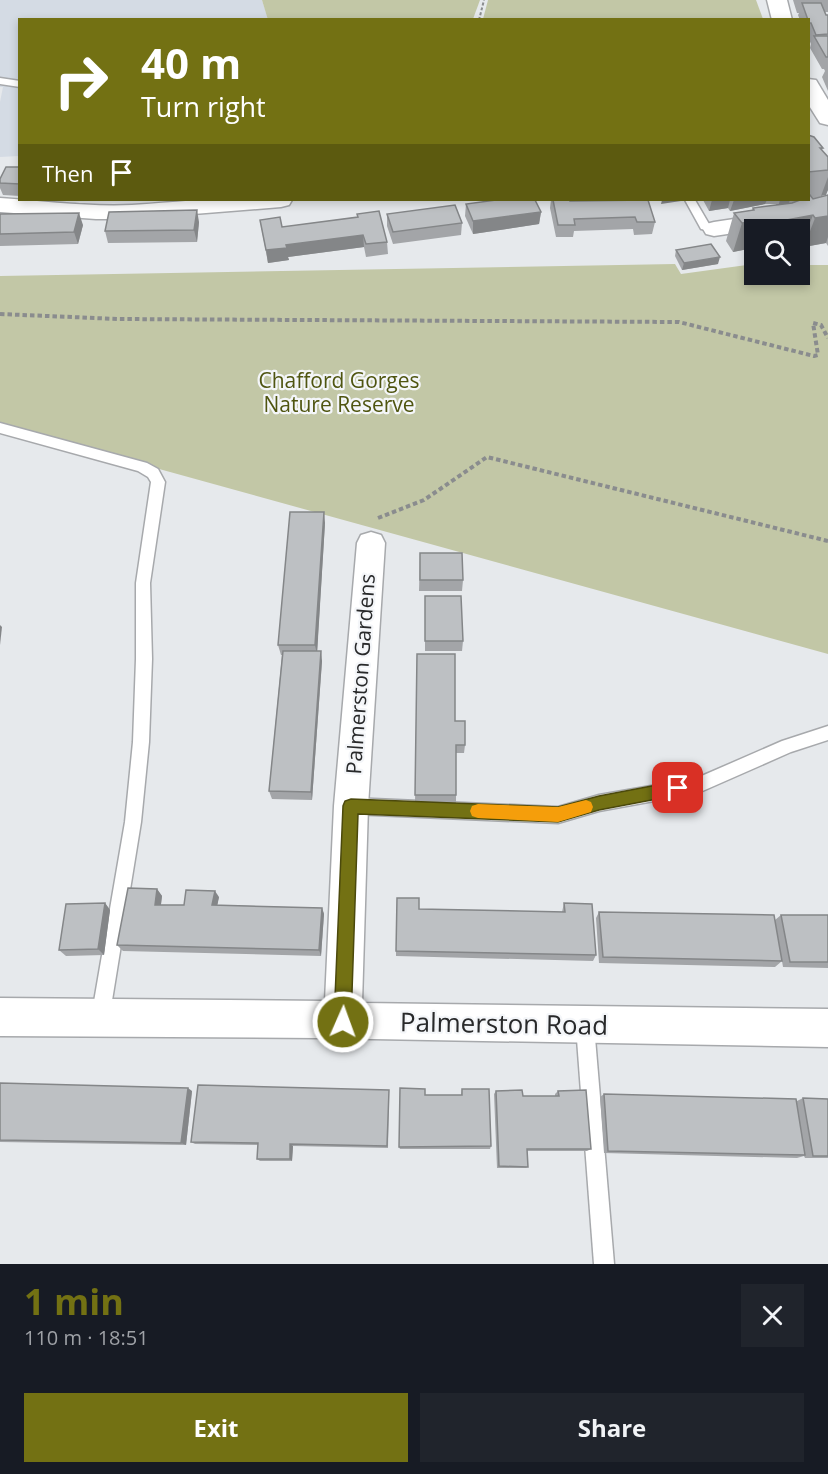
<!DOCTYPE html>
<meta charset="utf-8">
<style>
:root{--surface:#171b24;--page:#20242c;--text:#f1f3f6;--muted:#9ea1a6;--accent:#737113}
body{margin:0;font-family:"Open Sans",sans-serif;background:var(--page);color:var(--text);height:100vh;display:flex;flex-direction:column;font-size:22px;white-space:nowrap}
*{box-sizing:border-box;margin:0}
p{font-size:20px;color:var(--muted)}
.icon{flex:none;width:33px;height:33px;fill:none;stroke:currentColor;stroke-width:2;stroke-linecap:round;stroke-linejoin:round}
.map{position:relative;height:1264px;overflow:hidden}
.sheet{display:flex;flex-direction:column;background:var(--surface);flex:1}
.sheet>*{flex:none}
.hud{position:absolute;left:18px;top:18px;width:792px;height:183px;border-radius:0px;box-shadow:0 3px 9px #0003;background:#737113;color:#fff;overflow:hidden}
.buttons{position:absolute;left:744px;top:219px;display:grid;gap:12px}
.buttons a{display:grid;place-items:center;width:66px;height:66px;border-radius:0px;background:var(--surface);box-shadow:0 3px 9px #0003;font-size:30px}
.pin{position:absolute;display:grid;place-items:center;width:51px;height:51px;color:#fff;margin:-26px;border-radius:12px;box-shadow:0 3px 9px #0006}
.me{position:absolute;width:66px;margin:-33px;rotate:2deg;stroke-linejoin:round;filter:drop-shadow(0 0 4px #0008)}
.turn{display:flex;align-items:center;gap:21px;height:126px;padding:0 24px;font-size:27px}
.turn .icon{width:78px;height:78px;stroke-width:2.5}
.turn b{display:block;font-size:42px;line-height:51px}
.then{display:flex;align-items:center;height:57px;padding:0 24px;background:#0003;gap:12px;font-size:22px}
.round{display:grid;place-items:center;flex:none;width:63px;height:63px;border-radius:0px;background:var(--page)}
.headline{display:flex;align-items:center;justify-content:space-between;height:102px;padding:0 24px}
h1{font-size:36px;font-weight:700;line-height:45px;color:var(--accent)}
.button{display:flex;gap:12px;margin-top:auto;padding:12px 24px}
.button a{flex:1;height:69px;border-radius:0px;background:var(--accent);color:#fff;font-size:24px;font-weight:700;line-height:69px;text-align:center}
.button a+a{background:var(--page);color:var(--text)}
.map>svg:first-child{display:block}
.built{fill:#d4dbe4}
.green{fill:#c2c7a6}
.lines{fill:none;stroke-linecap:round;stroke-linejoin:round}
.service-casing{stroke:#a7a9ac;stroke-width:3}
.minor-casing{stroke:#a7a9ac;stroke-width:3}
.tertiary-casing{stroke:#a7a9ac;stroke-width:3}
.path-far1{stroke:#8a8c8e;stroke-width:2;stroke-dasharray:3 2;stroke-linecap:butt}
.path{stroke:#8a8c8e;stroke-width:4;stroke-dasharray:4.5 3;stroke-linecap:butt}
.service{fill:#fff;fill-rule:evenodd}
.minor{fill:#fff;fill-rule:evenodd}
.tertiary{fill:#fff;fill-rule:evenodd}
.wall{fill:#a3a5a8}
.shaded-wall{fill:#848688}
.building{fill:#bdc0c3;stroke:#848688;stroke-width:1.5}
.route{fill:#737113;stroke:#4b490c;stroke-width:1.5}
.slow{fill:#f59e0b}
.labels{text-anchor:middle;stroke-width:4.5;stroke-linejoin:round;paint-order:stroke}
.park-label{font-size:21px;fill:#4f5510;stroke:#f4f6f9}
.street-label{font-size:21px;fill:#28292a;stroke:#f4f6f9}
.near-street-label{font-size:26px;fill:#28292a;stroke:#f4f6f9}
</style>
<div class="map">
<svg width="828" height="1264" viewBox="0 0 828 1264">
<rect width="100%" height="100%" fill="#e6e9ec"/>
<path class="built" d="M0 0H262L268 19 20 20 19 156 0 157V102L3 87H0Z"/>
<g class="green">
<path d="M262 0H480L473 19 268 20Z"/>
<path d="M488 0H756L763 19H483Z"/>
<path d="M675 264 681 274 754 264V274H800V265H828V654L0 425V276Z"/>
</g>
<g class="lines">
<g class="service-casing">
<g id="service">
<path d="M0 78 20 81V87L0 84Z"/>
<path d="M685 200H695L709 224 718 226V232L701 229Z"/>
<path d="M0 423 147 463 158 469 165 482 150 583 152 659 149 742 141 822 109 1019 107 1026 100 1028 93 1026 91 1019 125 822 133 742 136 659V583L151 482 148 477 138 471 0 433Z"/>
<path d="M828 726V740L791 752 698 793 599 811 558 823 351 814 345 812 343 806 345 800 351 798 558 807 599 795 697 778 782 741Z"/>
<path d="M585 1017 592 1019 594 1026 614 1264H594L576 1026 578 1019Z"/>
</g>
</g>
<g class="minor-casing">
<g id="minor">
<path d="M0 198C44 201 88 207 132 205 185 202 240 194 292 200L289 205 281 207 131 219H96L0 212Z"/>
<path d="M828 205V219L714 236 706 234 703 229 706 224 714 222Z"/>
<path d="M371 532 381 535 385 543 368 806 362 1003 828 1009V1047L319 1038 0 1036V998L325 1001 334 806 357 543 361 535Z"/>
</g>
</g>
<g class="tertiary-casing">
<g id="tertiary">
<path d="M767 0H787L792 20H772Z"/>
<path d="M808 79 816 80 828 100V125L820 123 808 104Z"/>
</g>
</g>
<path class="path-far1" d="M479 20 484 0"/>
<g class="path">
<path d="M0 314 118 319 679 322 814 356 818 355 813 323 821 325 828 338"/>
<path d="M378 518 424 500 487 457 828 541"/>
</g>
<use href="#service" class="service"/>
<use href="#minor" class="minor"/>
<use href="#tertiary" class="tertiary"/>
</g>
<g class="wall">
<path d="M793 0H828V12H825L826 15H828V91L822 77 825 71 824 69H822L810 48 811 44 808 37V20H800L798 15 799 13H797Z"/>
<path d="M808 135 823 148 822 150 828 157V190L820 197 828 195V246L826 243 804 247 802 244 800 230H754V251L753 248 733 252 726 241 734 213 752 210 753 208 776 205V204H765L730 211 728 208 709 211 703 200H808Z"/>
<path d="M20 167V196L3 195 0 188V179Z"/>
<path d="M551 200H570V201L655 222 652 234 634 235 633 229 574 231 573 237H556L550 208Z"/>
<path d="M466 204 541 212 539 224 473 234 465 216Z"/>
<path d="M0 214 83 225 78 244 0 246Z"/>
<path d="M357 214 387 242 388 254 366 257 364 247 288 257 289 260 268 263 260 220 282 227 357 217Z"/>
<path d="M387 214 462 223 461 235 393 244 387 226Z"/>
<path d="M199 222 197 242 108 243 105 231Z"/>
<path d="M676 250 718 264 682 270 675 256Z"/>
<path d="M325 523 317 651 322 661 312 800 272 799 269 791 282 655H281L278 645Z"/>
<path d="M420 553 463 580 462 591H419Z"/>
<path d="M425 596 463 641 462 651H425Z"/>
<path d="M417 654 455 721 465 745 464 753H456V803H415Z"/>
<path d="M157 889 162 896 161 905H184L219 897 217 905 322 908 324 914 321 956 123 951 117 945Z"/>
<path d="M105 903 110 910 104 955 66 956 59 950Z"/>
<path d="M564 903 596 955 593 961 396 956V951L419 909 562 912Z"/>
<path d="M599 912 775 920 781 915H828V968L783 967 782 961 775 967 599 963 596 918Z"/>
<path d="M0 1083 192 1091 186 1145 0 1142Z"/>
<path d="M462 1089 491 1146 490 1149H400L399 1147 425 1095H461Z"/>
<path d="M496 1091 523 1096H555V1094L558 1091 591 1149 587 1151H527L528 1167 526 1168H497L494 1094Z"/>
<path d="M389 1094 388 1148 293 1146 292 1161H260L257 1159 258 1145 195 1144 191 1142Z"/>
<path d="M604 1094 797 1101 803 1098 828 1099V1158H805L804 1156 797 1158 604 1153 600 1097Z"/>
</g>
<g class="shaded-wall">
<path d="M828 177V190L826 195 821 196Z"/>
<path d="M662 200H682L681 201 661 204Z"/>
<path d="M712 200H730L728 208 709 211Z"/>
<path d="M734 200H767L765 204 730 211Z"/>
<path d="M780 200H790L788 205 778 207Z"/>
<path d="M197 210 199 222 197 242 194 230Z"/>
<path d="M541 212 539 224 473 234V221Z"/>
<path d="M79 213 83 225 78 244 74 232Z"/>
<path d="M813 215 802 244H800V230H763L765 224Z"/>
<path d="M828 216V237L826 243 804 247 815 218Z"/>
<path d="M762 220 759 230H754V243L753 248 733 252 742 223Z"/>
<path d="M363 235 364 247 288 257 289 260 268 263 266 250 286 245Z"/>
<path d="M720 257 718 264 682 270 684 263Z"/>
<path d="M324 512 325 523 317 655 315 645Z"/>
<path d="M0 625 2 627 0 645Z"/>
<path d="M321 651 322 661 312 800 311 792Z"/>
<path d="M157 889 162 896 160 911 155 905Z"/>
<path d="M215 891 219 897 216 912 212 905Z"/>
<path d="M105 903 110 910 104 955 98 949Z"/>
<path d="M322 908 324 914 321 956 319 950Z"/>
<path d="M188 1088 192 1091 186 1145 181 1143Z"/>
<path d="M290 1144 293 1146 292 1161 290 1159Z"/>
</g>
<g class="building">
<path d="M802 3H821L826 15H828V34L816 35 811 23H809L808 20Z"/>
<path d="M814 36H828V57H826Z"/>
<path d="M808 135 814 137 823 148H820L828 157V170L808 172Z"/>
<path d="M6 167H20V184L0 183V179Z"/>
<path d="M808 195H810L813 199 828 195V216L815 218 813 215 765 224 762 220 742 223 734 213 754 210 753 208 792 203 800 200H808Z"/>
<path d="M496 200H535L541 212 473 221 466 204Z"/>
<path d="M553 200H570V201L648 200 655 222H637L635 217 574 219 575 225H558Z"/>
<path d="M455 205 462 223 393 232 387 214Z"/>
<path d="M197 210 194 230 105 231 109 212Z"/>
<path d="M379 211 387 242 366 244 363 235 286 245 287 248 266 250 260 220 280 217 282 227 358 217 357 214Z"/>
<path d="M79 213 74 232 0 234V214Z"/>
<path d="M711 244 720 257 684 263 676 250Z"/>
<path d="M290 512H324L315 645H278Z"/>
<path d="M420 553H462L463 580H420Z"/>
<path d="M425 596H461L463 641H425Z"/>
<path d="M283 651H321L311 792 269 791Z"/>
<path d="M417 654H455V721H465V745H456V795H415Z"/>
<path d="M128 888 157 889 155 905H184L186 890 215 891 212 905 322 908 319 950 117 945Z"/>
<path d="M397 898H419V909L565 912 564 903 592 904 596 955 396 951Z"/>
<path d="M105 903 98 949 59 950 66 904Z"/>
<path d="M599 912 774 915 782 961 603 957Z"/>
<path d="M781 915H828V962H790Z"/>
<path d="M0 1083 188 1088 181 1143 0 1140Z"/>
<path d="M198 1085 389 1090 387 1146 290 1144V1159H257L258 1143 191 1142Z"/>
<path d="M400 1088 425 1089V1095H462V1089H489L491 1146 399 1147Z"/>
<path d="M522 1090 523 1096H559L558 1091 586 1090 591 1149H527L528 1167 499 1166 496 1091Z"/>
<path d="M604 1094 796 1099 805 1155 608 1151Z"/>
<path d="M803 1098 828 1099V1156H813Z"/>
</g>
<path class="route" d="M678 781 684 783 686 788 684 793 678 795 599 810 558 822 358 814 351 1022 349 1027 343 1030 337 1027 334 1022 343 806 345 801 351 799 558 807 599 796Z"/>
<path class="slow" d="M586 800 591 802 593 807 591 812 558 822 478 818 472 816 470 811 472 806 478 804 558 807Z"/>
<g class="labels">
<g class="park-label">
<text x="339" y="388">Chafford Gorges<tspan x="339" dy="24">Nature Reserve</tspan></text>
</g>
<g class="street-label">
<text transform="translate(361 674) rotate(-86)" y="7">Palmerston Gardens</text>
</g>
<g class="near-street-label">
<text transform="translate(504 1024) rotate(1)" y="9">Palmerston Road</text>
</g>
</g>
</svg>
<div class="buttons">
<a><svg class="icon" aria-label="search" viewBox="0 0 24 24"><circle cx="10" cy="10" r="6"/><path d="M15 15l6 6"/></svg></a>
</div>
<div class="pin" style="left:678px;top:788px;background:#d93025"><svg class="icon" aria-label="arrive" viewBox="0 0 24 24"><path d="M6 21V4h12l-3 4 3 4H6"/></svg></div>
<svg class="me" style="left:343px;top:1022px" viewBox="-20 -20 40 40"><circle r="17" fill="#737113" stroke="#fff" stroke-width="3"/><path d="M0-11L8 9 0 5-8 9z" fill="#fff"/></svg>
<div class="hud">
<div class="turn"><svg class="icon" aria-label="right" viewBox="0 0 24 24"><path d="M7 20v-9h11M14 6l5 5-5 5"/></svg><div><b>40 m</b>Turn right</div></div>
<div class="then">Then<svg class="icon" aria-label="arrive" viewBox="0 0 24 24"><path d="M6 21V4h12l-3 4 3 4H6"/></svg></div>
</div>
</div>
<section class="sheet">
<div class="headline"><div><h1>1 min</h1><p>110 m · 18:51</p></div><a class="round"><svg class="icon" aria-label="close" viewBox="0 0 24 24"><path d="M6 6l12 12M18 6L6 18"/></svg></a></div>
<div class="button"><a>Exit</a><a>Share</a></div>
</section>
